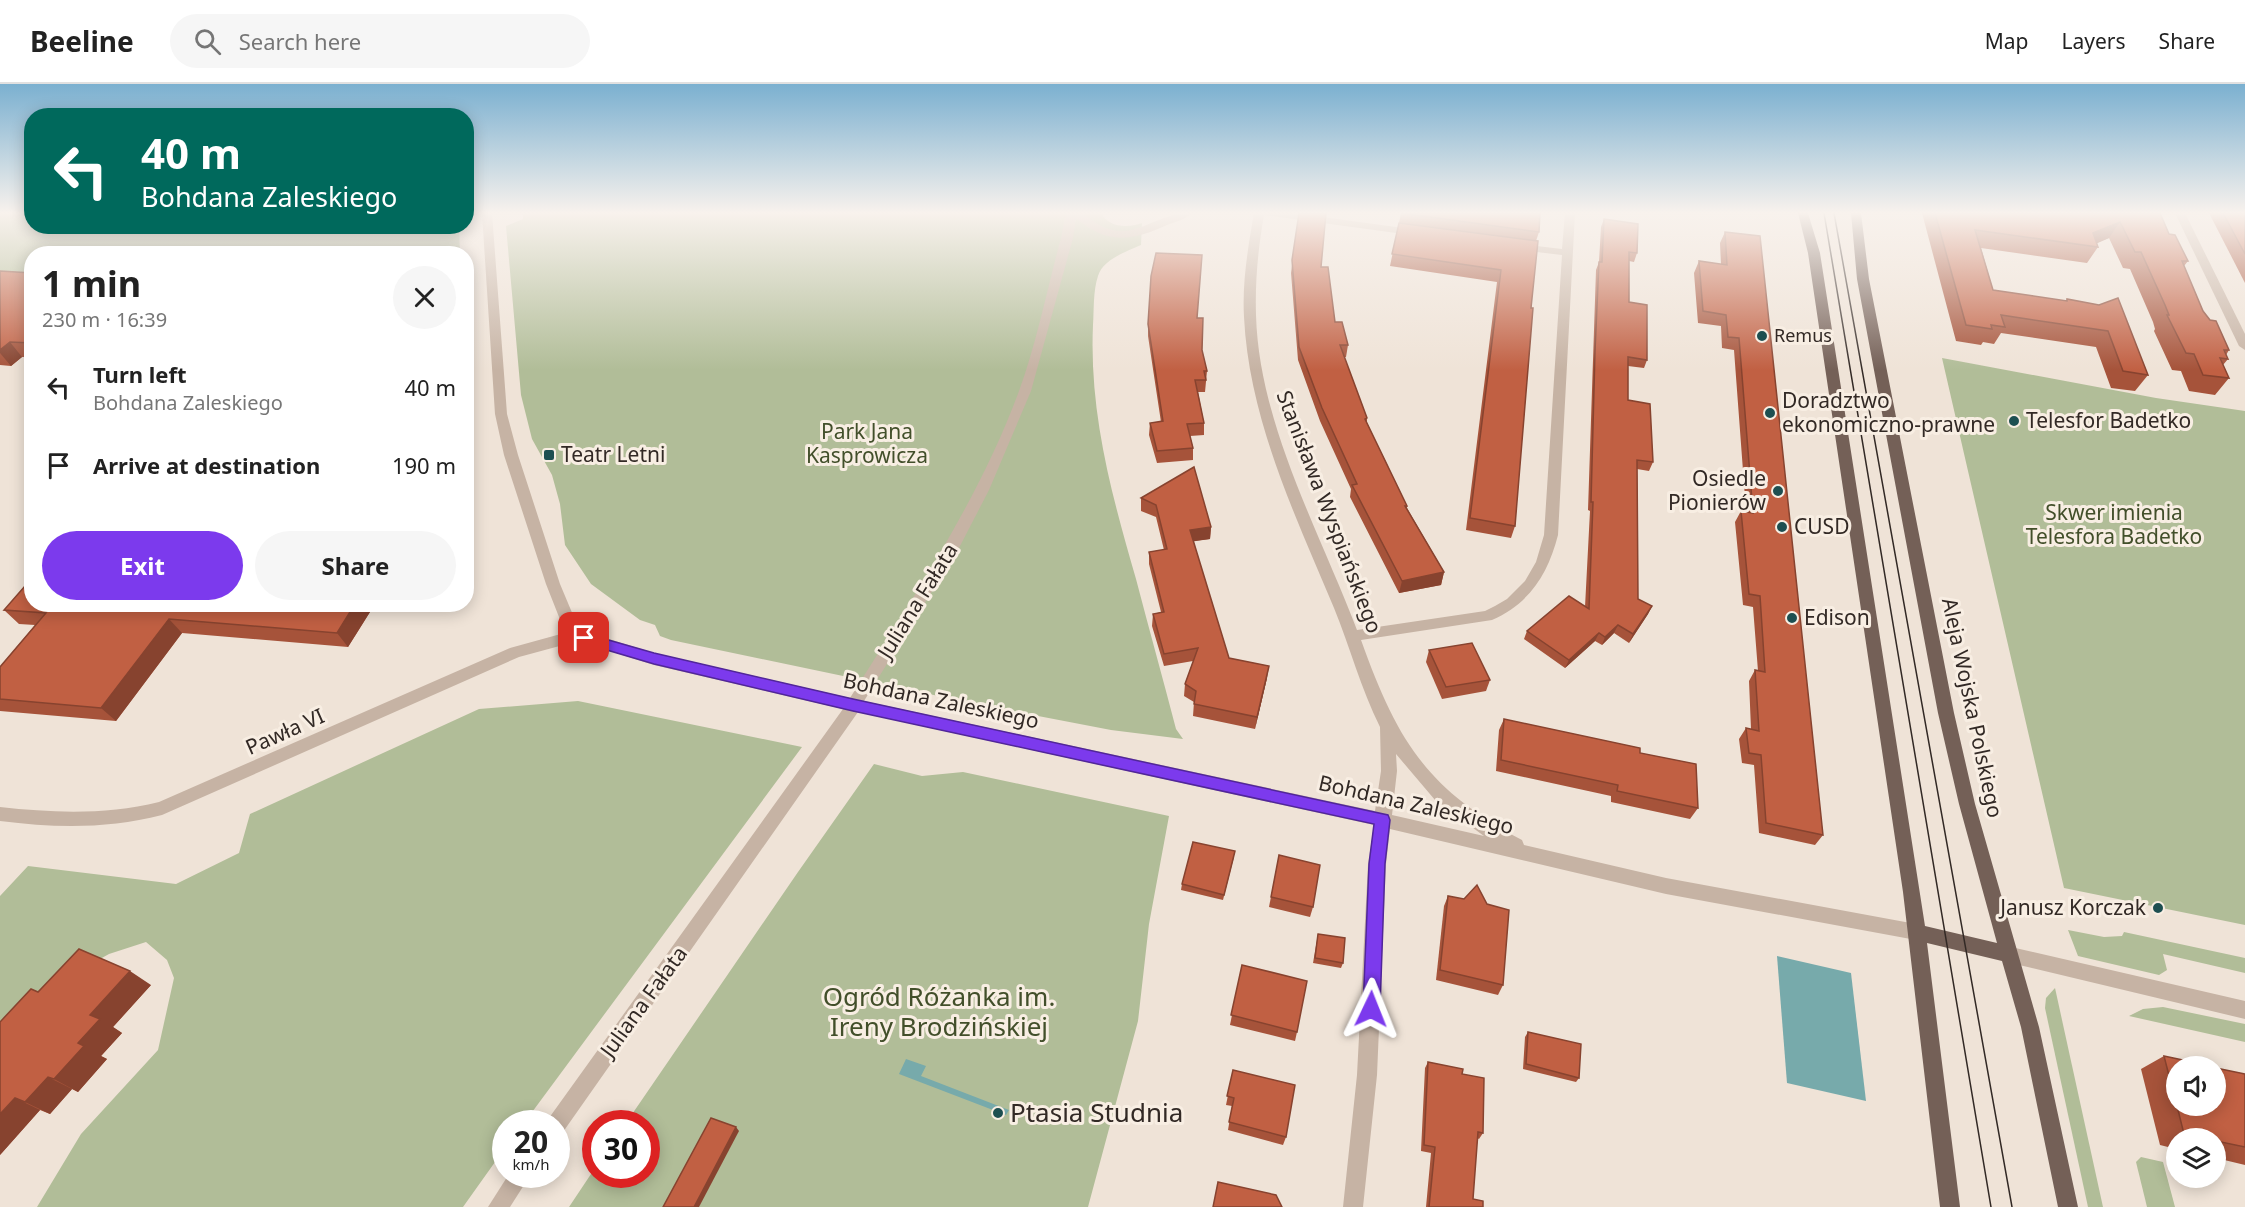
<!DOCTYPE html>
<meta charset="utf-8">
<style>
:root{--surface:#fff;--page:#f6f6f6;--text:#222;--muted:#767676;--line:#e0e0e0;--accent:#7c3aed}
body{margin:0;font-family:"Noto Sans",sans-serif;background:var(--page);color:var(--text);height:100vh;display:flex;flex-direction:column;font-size:22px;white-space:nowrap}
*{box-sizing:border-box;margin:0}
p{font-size:20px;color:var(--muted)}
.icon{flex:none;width:33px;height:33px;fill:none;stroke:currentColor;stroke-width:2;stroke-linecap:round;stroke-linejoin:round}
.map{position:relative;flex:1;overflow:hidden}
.panel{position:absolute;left:24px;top:162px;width:450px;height:366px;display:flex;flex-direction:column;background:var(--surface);border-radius:24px;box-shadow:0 3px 15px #0003}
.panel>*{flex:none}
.banner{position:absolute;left:24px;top:24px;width:450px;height:126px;border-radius:24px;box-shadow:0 3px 15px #0003;background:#00695c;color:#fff;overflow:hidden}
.fabs{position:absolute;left:2166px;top:972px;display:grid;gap:12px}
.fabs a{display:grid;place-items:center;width:60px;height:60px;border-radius:50%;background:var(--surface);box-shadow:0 3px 15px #0003;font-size:30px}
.speed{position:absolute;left:492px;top:1026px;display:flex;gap:12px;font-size:30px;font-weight:700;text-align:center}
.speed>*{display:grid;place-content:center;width:78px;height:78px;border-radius:50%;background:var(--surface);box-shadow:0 3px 15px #0003;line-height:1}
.speed small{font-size:15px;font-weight:400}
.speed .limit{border:9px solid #d22;background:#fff;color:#111}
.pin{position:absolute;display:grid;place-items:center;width:51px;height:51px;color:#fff;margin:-26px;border-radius:12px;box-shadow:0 3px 9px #0006}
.me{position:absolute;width:66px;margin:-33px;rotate:2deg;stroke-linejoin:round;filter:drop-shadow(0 0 4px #0008)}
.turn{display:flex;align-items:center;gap:21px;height:126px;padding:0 18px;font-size:27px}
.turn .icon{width:78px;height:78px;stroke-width:2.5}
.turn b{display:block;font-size:42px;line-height:51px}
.round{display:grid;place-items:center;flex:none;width:63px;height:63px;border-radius:32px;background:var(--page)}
.summary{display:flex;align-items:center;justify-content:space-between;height:102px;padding:0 18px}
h1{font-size:36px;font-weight:700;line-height:45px}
.primary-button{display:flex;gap:12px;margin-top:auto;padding:12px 18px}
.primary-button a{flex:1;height:69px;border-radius:36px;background:var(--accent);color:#fff;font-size:24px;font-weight:700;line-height:69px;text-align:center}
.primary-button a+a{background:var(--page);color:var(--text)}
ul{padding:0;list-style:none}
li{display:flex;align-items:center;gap:18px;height:78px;padding:0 18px}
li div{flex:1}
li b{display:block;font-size:22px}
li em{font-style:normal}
header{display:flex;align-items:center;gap:36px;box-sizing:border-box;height:84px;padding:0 30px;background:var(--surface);border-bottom:2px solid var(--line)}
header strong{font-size:28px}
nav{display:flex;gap:33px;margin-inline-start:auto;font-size:21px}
.search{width:420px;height:54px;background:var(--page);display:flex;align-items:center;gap:15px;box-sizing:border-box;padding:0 21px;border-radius:33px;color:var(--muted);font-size:22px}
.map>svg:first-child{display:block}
.green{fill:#b1bd98}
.water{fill:#77aaab}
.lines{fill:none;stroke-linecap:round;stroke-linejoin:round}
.minor{fill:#c6b3a4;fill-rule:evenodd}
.major{fill:#746057;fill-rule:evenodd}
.tram{stroke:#322925;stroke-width:1.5}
.wall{fill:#a6533a}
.shaded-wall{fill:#87432f}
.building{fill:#c16043;stroke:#87432f;stroke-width:1.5}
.route{fill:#7c3aed;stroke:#51269a;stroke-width:1.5}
.poi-dot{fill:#1d4f51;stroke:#f8eee3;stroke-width:2}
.labels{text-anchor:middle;stroke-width:6;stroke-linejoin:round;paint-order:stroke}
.far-poi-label{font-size:18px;fill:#322925;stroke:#f8eee3;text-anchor:start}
.poi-label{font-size:21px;fill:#322925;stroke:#f8eee3;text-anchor:start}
.park-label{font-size:21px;fill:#424f2a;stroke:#f8eee3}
.street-label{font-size:21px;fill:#322925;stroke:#f8eee3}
.near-park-label{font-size:26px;fill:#424f2a;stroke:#f8eee3}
.near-poi-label{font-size:26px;fill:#322925;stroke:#f8eee3;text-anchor:start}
</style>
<header>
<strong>Beeline</strong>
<div class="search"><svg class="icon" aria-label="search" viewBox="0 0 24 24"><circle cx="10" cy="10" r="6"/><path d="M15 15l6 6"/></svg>Search here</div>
<nav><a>Map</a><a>Layers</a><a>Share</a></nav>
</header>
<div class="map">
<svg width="2245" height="1123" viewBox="0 0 2245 1123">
<rect width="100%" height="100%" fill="#efe3d7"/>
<g class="green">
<path d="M0 129H31L32 142 459 143 460 169 32 170 31 189 0 188Z"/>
<path d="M523 129H1101C1109 144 1128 144 1142 139L1141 161C1128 167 1103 175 1098 192 1093 207 1094 225 1093 241 1089 329 1112 412 1136 495 1149 545 1163 595 1176 645L1183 655 1111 646 991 623 671 556 660 552 655 541 640 536 591 500 565 461 560 420 552 391 532 355 521 311 506 142 523 135Z"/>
<path d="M1942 274 2156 314 2245 327V841L2064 804Z"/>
<path d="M578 617 802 663 524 1039 506 1040 505 1064 463 1123H37L81 1050 158 966 174 894 167 876 146 858 109 870 91 880 0 943V812L28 782 176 800 239 769 250 730 479 625Z"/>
<path d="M874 680 922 692 963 688 1169 732 1149 840 1138 937 1088 1123H569L595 1084 596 1090H646V1040L626 1039 798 788Z"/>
<path d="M2068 846 2104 853 2122 852 2124 848 2245 874V889L2163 870 2167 886 2159 891 2078 872Z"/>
<path d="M2055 904 2103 1123H2088L2045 924 2046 914Z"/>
<path d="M2163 923 2245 940V958L2129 932 2143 925Z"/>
<path d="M2141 1073 2163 1078 2175 1123H2147L2136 1078Z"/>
</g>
<g class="water">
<path d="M1777 872 1851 889 1866 1017 1787 999Z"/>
<path d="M906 975 926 982 921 992 1009 1026 1006 1031 899 990Z"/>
</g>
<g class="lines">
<g class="minor">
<path d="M482 129H492L507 330 518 371 560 500 573 531 583 547 654 569 850 614C912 515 978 418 1019 307 1037 258 1047 205 1061 154L1066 129H1083C1129 170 1146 129 1192 129 1186 135 1175 138 1167 141 1132 157 1106 161 1076 134L1073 154 1031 307 989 406 960 462 864 617 1375 727 1381 687 1380 643C1361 605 1350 563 1334 524 1295 431 1249 335 1244 233 1242 198 1248 164 1254 129H1293L1418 146 1423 149 1418 152 1264 131C1258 165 1255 197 1256 231 1259 340 1319 446 1357 546L1485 527 1495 522 1507 515 1525 497 1536 478 1544 451 1562 171 1519 166 1513 163 1519 160 1562 165 1565 129H1575L1558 451C1548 490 1530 519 1492 536L1361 556C1397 656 1426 705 1522 756L1524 761 1666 794 1916 840 1922 842 1925 848 1922 854 1916 856 1666 810 1390 745 1386 780 1377 991 1363 1123H1343L1357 991 1368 780 1374 741 858 628 563 1048 556 1051V1040H547L549 1034 843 625 654 581 578 557 519 573 162 731C107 745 56 744 0 737V723C54 729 106 731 159 718L510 564 568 548 559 533 546 500 504 371 495 330ZM1396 670 1435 716 1484 752 1392 731 1397 687Z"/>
<path d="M2175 129H2185L2245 250V266L2239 262Z"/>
<path d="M2011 863 2245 917V935L2011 879 2005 877 2002 871 2005 865Z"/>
<path d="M509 1090H531L510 1123H488Z"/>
</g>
<path class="major" d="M1798 129H1808L1820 169 1925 842 1997 859 1959 720 1938 629 1857 195 1851 129H1861L1869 195 1954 629 1975 720 2039 943 2078 1123H2058L2021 943 2002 877 1927 859 1960 1123H1940L1903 808 1808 169Z"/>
<g class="tram">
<path d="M1824 129 1991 1123"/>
<path d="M1834 129 2012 1123"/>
</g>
</g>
<g class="wall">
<path d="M1299 129 1321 183 1335 238 1348 261 1346 273H1344L1367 334V339L1407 422V424L1444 488 1441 501 1399 509 1350 413 1351 405 1320 337 1298 276 1291 189Z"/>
<path d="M1401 129 1539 148 1536 157 1515 442 1511 454 1466 446 1497 198 1390 182Z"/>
<path d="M1922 129H2160L2169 150 2188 177 2184 182 2203 227 2229 266 2226 271 2228 275 2223 281 2229 294 2215 311 2189 307 2181 287 2172 286 2154 247 2155 245 2153 238 2130 185 2123 184 2109 154 2096 159 2098 163 2087 179 1981 164 1993 206 2066 217 2067 215 2099 221 2148 291 2135 307 2111 304 2096 263 2001 249 1994 260 1983 258 1981 261 1956 257Z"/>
<path d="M2209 129H2245V199Z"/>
<path d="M1604 135 1637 169 1634 178 1629 177V218L1647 276 1644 284 1628 282V316L1653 378 1649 387 1637 385 1638 515 1652 522 1648 530 1629 559 1614 549 1602 561 1595 557 1565 584 1524 555 1527 547 1585 523 1590 427 1588 426 1596 186 1599 178 1601 143Z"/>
<path d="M1725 148 1823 751 1815 761 1759 749 1754 681 1742 679 1739 655 1746 644 1751 645 1749 597 1755 586 1758 587 1753 523 1743 521 1735 438 1741 427H1746L1734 266 1722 264 1721 242 1698 239 1694 189 1699 177 1721 180 1720 159Z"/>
<path d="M0 187 32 189V273H22L11 282 0 281Z"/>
<path d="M1197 234 1202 266 1207 287 1205 308H1198L1204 339V351L1190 352 1193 364V376L1157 379 1149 351 1150 339 1161 338 1148 252V240Z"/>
<path d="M1141 414 1211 443 1210 455 1193 457 1229 574 1267 594 1255 645 1193 632 1194 618 1184 612 1185 600 1193 577 1164 582 1152 542 1153 530 1161 528 1149 480V468L1164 466 1156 433 1141 427Z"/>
<path d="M375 520 348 563 182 549 116 637 0 627V583L35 541 19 540 4 526Z"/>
<path d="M1429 566 1490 596 1486 607 1442 615 1426 578Z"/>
<path d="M1504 635 1640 669 1698 724 1690 735 1611 718V712L1496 687 1499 646Z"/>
<path d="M1279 771 1313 823 1310 833 1269 823Z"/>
<path d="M1234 773 1223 816 1181 806 1182 800Z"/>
<path d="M1448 812 1503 901 1498 911 1436 896 1444 822Z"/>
<path d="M1318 850 1343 879 1341 884 1313 879Z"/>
<path d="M1242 881 1297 948 1295 957 1230 941Z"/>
<path d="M151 901 113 943 122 949 101 972 107 975 78 1008 72 1005 50 1030 40 1026 0 1071 38 908Z"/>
<path d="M1528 948 1579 994 1576 998 1523 985 1525 953Z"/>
<path d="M2164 972 2176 982V1022H2216L2245 990V1081L2216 1074V1054H2176V1065L2160 1061 2141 985Z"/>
<path d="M1428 978 1462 990 1483 1049 1479 1055 1477 1054 1473 1115 1483 1123H1426L1431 1069 1421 1067 1425 984Z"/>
<path d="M1233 986 1286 1053 1283 1061 1228 1046 1232 1022 1226 1021Z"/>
</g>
<g class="shaded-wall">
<path d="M2120 138 2109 154 2091 162 2093 149Z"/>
<path d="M10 258 22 273 11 282 0 269V266Z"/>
<path d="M1211 443 1210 455 1189 458 1190 446Z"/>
<path d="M1444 488 1441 501 1399 509 1402 497Z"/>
<path d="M355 520H375L348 563 337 549Z"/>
<path d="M1652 522 1648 530 1629 559 1633 550Z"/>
<path d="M169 535 182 549 116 637 101 624Z"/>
<path d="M1618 541 1614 549 1602 561 1605 553Z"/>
<path d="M1599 549 1595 557 1565 584 1569 576Z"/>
<path d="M1269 582 1267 594 1255 645 1257 633Z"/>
<path d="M130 887 151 901 113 943 122 949 101 972 107 975 78 1008 54 995 78 959 90 931Z"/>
<path d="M48 993 72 1005 50 1030 25 1018Z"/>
<path d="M15 1014 40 1026 0 1071V1030Z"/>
<path d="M736 1043 739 1047 699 1123H694Z"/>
</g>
<g class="building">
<path d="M1299 129H1326L1321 183H1328L1335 238H1342L1348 261H1340L1367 334 1365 335 1407 422H1405L1444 488 1402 497 1352 401 1357 400 1322 324 1299 263 1292 176Z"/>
<path d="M1401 129H1540L1539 148Z"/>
<path d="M1935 129H2160L2169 150 2175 151 2188 177H2182L2203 227 2210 236 2216 237 2229 266H2224L2228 275 2220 274 2229 294 2203 291 2194 270 2186 269 2167 231H2169L2165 221 2141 168H2135L2120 138 2093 149 2098 163 1975 146 1993 206 2067 217V215L2099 221 2118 214 2148 291 2123 287 2108 247 2001 231 2005 243 1991 241 1992 245 1966 241Z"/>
<path d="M2223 129H2245V170Z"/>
<path d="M1604 135 1638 140 1637 169 1629 168V218L1647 221V276L1628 273V316L1650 320 1653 378 1637 376 1638 515 1652 522 1633 550 1618 541 1605 553 1599 549 1569 576 1527 547 1569 512 1589 525 1593 418H1591L1595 267 1599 178H1602Z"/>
<path d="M1399 139 1538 157 1531 224H1533L1515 442 1470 434 1501 186 1392 170Z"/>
<path d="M1725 148 1760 152 1823 751 1766 739 1761 671 1749 669 1746 644 1759 647 1755 586 1765 588 1760 512 1749 510 1741 427 1753 429 1739 254 1728 253 1726 231 1703 227 1699 177 1727 181Z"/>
<path d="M1156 169 1202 171 1197 234H1203L1202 266 1207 287H1204L1206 296H1195L1204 339 1187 340 1193 364 1157 367 1150 339 1163 337 1148 240 1151 192Z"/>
<path d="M0 187 32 189V259L10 258 0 266Z"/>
<path d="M1194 383 1211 443 1190 446 1229 574 1269 582 1257 633 1194 620 1196 607 1185 600 1198 564 1164 570 1153 530 1164 528 1149 468 1167 465 1156 421 1141 414Z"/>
<path d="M32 494V520H355L337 549 169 535 101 624 0 615V583L46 529 4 526Z"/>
<path d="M1472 559 1490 596 1446 603 1429 566Z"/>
<path d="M1504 635 1640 664V669L1696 680 1698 724 1617 707 1618 701 1501 676Z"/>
<path d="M1193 758 1235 767 1224 811 1182 800Z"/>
<path d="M1279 771 1320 781 1313 823 1271 813Z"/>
<path d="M1477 801 1487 820 1509 826 1503 901 1440 886 1448 812 1464 815Z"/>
<path d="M1318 850 1345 854 1343 879 1315 874Z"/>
<path d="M79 865 130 887 90 931 100 935 78 959 84 962 54 995 48 993 25 1018 15 1014 0 1030V938L31 905 38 908Z"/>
<path d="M1242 881 1307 897 1297 948 1231 931Z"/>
<path d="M1528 948 1581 960 1579 994 1526 980Z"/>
<path d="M2164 972 2211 982H2176V1019Z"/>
<path d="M1428 978 1463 985 1462 990 1484 994 1483 1049 1478 1048 1473 1115 1483 1117V1123H1429L1435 1063 1424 1061Z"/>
<path d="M2216 984 2245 990V1063L2216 1057V1054H2206L2184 1050 2177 1022H2216Z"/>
<path d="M1233 986 1295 1001 1286 1053 1229 1038 1234 1014 1227 1012Z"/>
<path d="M711 1034 736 1043 694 1123H663Z"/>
<path d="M1218 1098 1276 1111 1282 1123H1213Z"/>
</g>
<linearGradient id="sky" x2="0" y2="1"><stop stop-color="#7bb0d0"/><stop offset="0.45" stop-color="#f8f2ed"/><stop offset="1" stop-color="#f8f2ed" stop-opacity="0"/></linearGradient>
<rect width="2245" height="286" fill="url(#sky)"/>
<path class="route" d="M584 549 654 569 853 615 1388 731 1390 736 1385 780 1380 925 1377 931 1371 933 1365 931 1363 925 1369 780 1374 740 853 627 654 580 580 558 578 554 580 551Z"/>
<g class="poi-dot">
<circle cx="1762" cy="252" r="6"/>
<circle cx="1770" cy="329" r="6"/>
<circle cx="2014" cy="337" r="6"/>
<rect x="543" y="365" width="12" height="12" rx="3"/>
<circle cx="1778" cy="407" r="6"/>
<circle cx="1782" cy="443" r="6"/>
<circle cx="1792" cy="534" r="6"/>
<circle cx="2158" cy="824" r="6"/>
<circle cx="998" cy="1029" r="6"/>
</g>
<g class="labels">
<g class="far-poi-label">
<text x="1774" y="258">Remus</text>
</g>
<g class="poi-label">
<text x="1782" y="324">Doradztwo<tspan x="1782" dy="24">ekonomiczno-prawne</tspan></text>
<text x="2026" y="344">Telesfor Badetko</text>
<text x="561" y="378">Teatr Letni</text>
<text x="1766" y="402" text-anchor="end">Osiedle<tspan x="1766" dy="24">Pionierów</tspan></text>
<text x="1794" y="450">CUSD</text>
<text x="1804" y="541">Edison</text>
<text x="2146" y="831" text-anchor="end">Janusz Korczak</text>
</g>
<g class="park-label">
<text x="867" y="355">Park Jana<tspan x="867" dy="24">Kasprowicza</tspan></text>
<text x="2114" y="436">Skwer imienia<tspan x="2114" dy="24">Telesfora Badetko</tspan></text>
</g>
<g class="street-label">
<text transform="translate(1329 428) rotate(69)" y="7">Stanisława Wyspiańskiego</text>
<text transform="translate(918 517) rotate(-58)" y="7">Juliana Fałata</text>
<text transform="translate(941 617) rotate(12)" y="7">Bohdana Zaleskiego</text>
<text transform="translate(1972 624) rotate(78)" y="7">Aleja Wojska Polskiego</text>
<text transform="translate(285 648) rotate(-24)" y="7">Pawła VI</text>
<text transform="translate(1416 721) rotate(13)" y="7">Bohdana Zaleskiego</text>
<text transform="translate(644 918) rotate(-54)" y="7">Juliana Fałata</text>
</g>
<g class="near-park-label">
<text x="939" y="922">Ogród Różanka im.<tspan x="939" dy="30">Ireny Brodzińskiej</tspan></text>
</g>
<g class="near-poi-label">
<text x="1010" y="1038">Ptasia Studnia</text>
</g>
</g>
</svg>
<div class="fabs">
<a><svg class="icon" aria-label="sound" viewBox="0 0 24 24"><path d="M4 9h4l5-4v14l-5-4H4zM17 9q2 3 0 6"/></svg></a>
<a><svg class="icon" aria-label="layers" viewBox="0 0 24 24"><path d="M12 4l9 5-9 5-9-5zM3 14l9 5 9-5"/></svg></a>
</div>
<div class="speed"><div>20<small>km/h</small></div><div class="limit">30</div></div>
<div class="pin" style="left:584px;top:554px;background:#d93025"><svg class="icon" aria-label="arrive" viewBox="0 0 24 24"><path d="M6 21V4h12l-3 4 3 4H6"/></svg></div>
<svg class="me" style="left:1371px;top:925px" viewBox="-20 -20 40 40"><path d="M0-17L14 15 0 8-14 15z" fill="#7c3aed" stroke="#fff" stroke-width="4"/></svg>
<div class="banner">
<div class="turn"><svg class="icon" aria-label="left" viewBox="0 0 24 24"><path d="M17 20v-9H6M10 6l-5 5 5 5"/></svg><div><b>40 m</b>Bohdana Zaleskiego</div></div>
</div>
<section class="panel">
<div class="summary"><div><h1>1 min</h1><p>230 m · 16:39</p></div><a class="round"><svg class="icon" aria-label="close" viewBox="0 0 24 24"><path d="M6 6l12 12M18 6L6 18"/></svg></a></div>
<ul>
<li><svg class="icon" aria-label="left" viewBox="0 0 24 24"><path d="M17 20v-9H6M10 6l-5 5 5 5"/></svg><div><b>Turn left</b><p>Bohdana Zaleskiego</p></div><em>40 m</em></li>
<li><svg class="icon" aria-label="arrive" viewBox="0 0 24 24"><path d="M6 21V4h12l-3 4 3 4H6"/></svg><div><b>Arrive at destination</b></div><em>190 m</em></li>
</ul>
<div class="primary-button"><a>Exit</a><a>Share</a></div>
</section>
</div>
